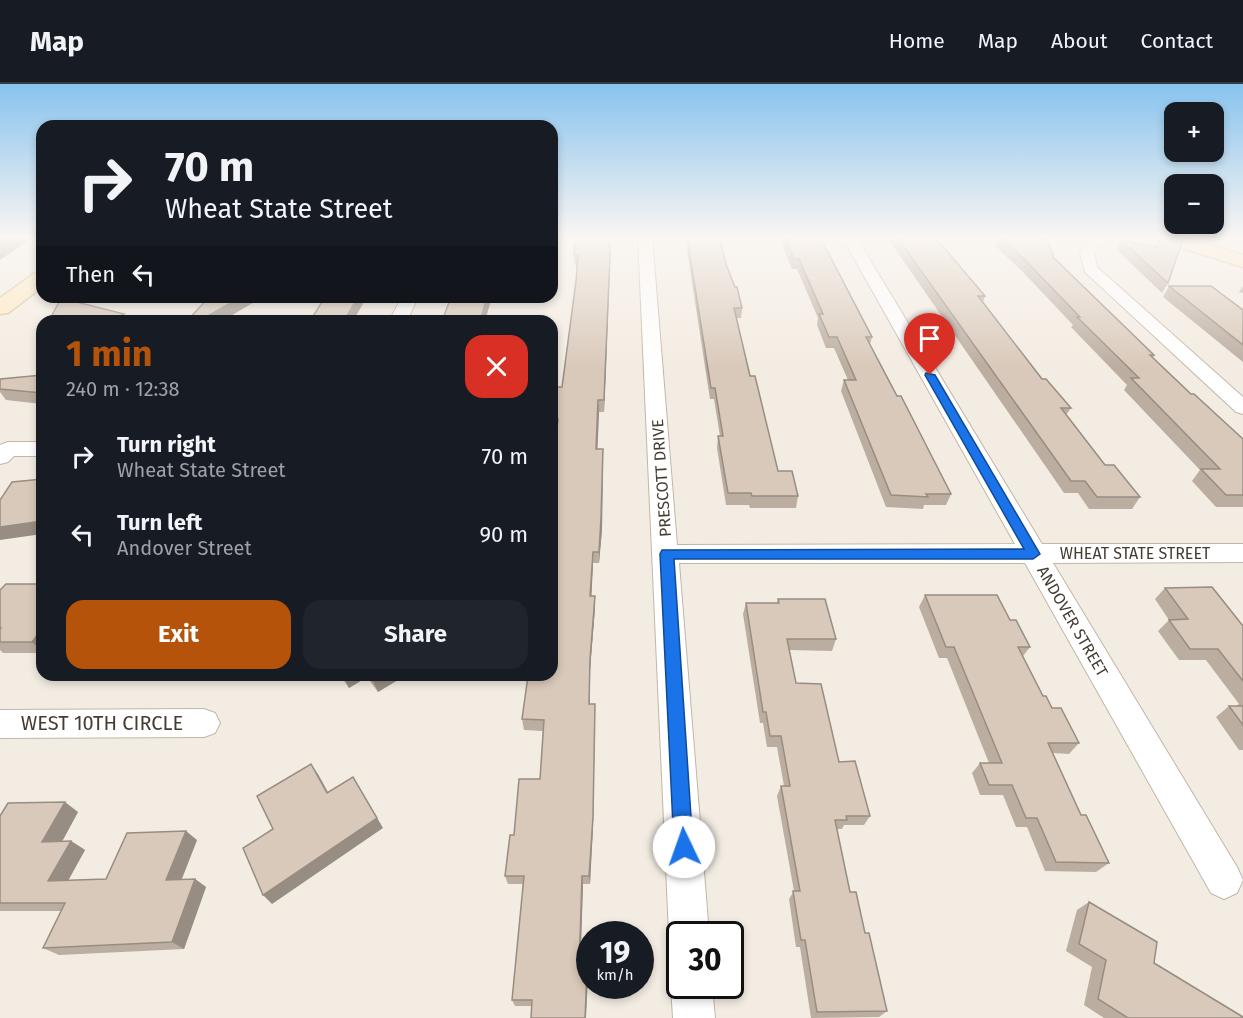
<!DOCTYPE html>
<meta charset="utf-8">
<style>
:root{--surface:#171b24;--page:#20242c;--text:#f1f3f6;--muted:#9ea1a6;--line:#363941;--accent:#b45309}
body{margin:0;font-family:"Fira Sans",sans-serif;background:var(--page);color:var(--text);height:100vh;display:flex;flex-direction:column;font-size:22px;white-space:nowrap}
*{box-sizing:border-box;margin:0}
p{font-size:20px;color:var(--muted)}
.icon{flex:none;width:33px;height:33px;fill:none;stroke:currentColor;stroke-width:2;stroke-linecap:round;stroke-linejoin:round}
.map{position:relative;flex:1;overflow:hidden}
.side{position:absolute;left:36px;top:231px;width:522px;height:366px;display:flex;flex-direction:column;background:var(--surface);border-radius:18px;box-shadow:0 3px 9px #0003}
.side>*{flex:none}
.guide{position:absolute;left:36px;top:36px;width:522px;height:183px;border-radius:18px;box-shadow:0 3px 9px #0003;background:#171b24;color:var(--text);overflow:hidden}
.tools{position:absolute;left:1164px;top:18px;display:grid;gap:12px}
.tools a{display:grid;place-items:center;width:60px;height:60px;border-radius:12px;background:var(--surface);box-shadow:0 3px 9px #0003;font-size:30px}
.speed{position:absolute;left:576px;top:837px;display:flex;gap:12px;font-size:30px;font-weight:700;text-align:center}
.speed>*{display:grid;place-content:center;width:78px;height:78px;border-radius:50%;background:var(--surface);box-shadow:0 3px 9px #0003;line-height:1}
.speed small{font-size:15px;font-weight:400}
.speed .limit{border:3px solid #111;border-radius:9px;background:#fff;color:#111}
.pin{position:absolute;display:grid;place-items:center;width:51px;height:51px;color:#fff;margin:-62px -26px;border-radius:50% 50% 50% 0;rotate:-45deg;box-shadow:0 0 6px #0007}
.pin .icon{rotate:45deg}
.me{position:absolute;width:66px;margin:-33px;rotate:357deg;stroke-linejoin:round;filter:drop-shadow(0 0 4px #0008)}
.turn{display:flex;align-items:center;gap:21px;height:126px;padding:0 30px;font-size:27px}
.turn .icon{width:78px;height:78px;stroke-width:2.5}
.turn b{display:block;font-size:42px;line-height:51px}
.then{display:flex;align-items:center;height:57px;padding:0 30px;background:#0003;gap:12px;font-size:22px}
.round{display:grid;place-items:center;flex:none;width:63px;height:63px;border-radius:18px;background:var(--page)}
.headline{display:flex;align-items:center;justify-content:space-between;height:102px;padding:0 30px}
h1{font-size:36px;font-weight:700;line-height:45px;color:var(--accent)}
.primary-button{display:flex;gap:12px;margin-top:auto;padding:12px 30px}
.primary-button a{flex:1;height:69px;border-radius:18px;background:var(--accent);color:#fff;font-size:24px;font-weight:700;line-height:69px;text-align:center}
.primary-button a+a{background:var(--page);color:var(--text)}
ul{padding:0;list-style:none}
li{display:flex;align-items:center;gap:18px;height:78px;padding:0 30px}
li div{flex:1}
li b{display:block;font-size:22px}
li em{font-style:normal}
header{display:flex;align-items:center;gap:36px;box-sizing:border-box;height:84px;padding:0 30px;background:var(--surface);border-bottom:2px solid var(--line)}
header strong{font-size:28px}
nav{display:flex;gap:33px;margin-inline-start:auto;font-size:21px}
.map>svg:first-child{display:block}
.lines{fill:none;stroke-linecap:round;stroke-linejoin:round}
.street-casing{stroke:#c2b6a7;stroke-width:2}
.secondary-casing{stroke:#dabf8f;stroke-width:3}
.street{fill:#fff;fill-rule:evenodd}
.secondary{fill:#ffe9c0;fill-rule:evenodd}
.wall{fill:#bbada0}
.shaded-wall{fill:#988d82}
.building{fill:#d9c9ba;stroke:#988d82;stroke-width:1.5}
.route{fill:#1a73e8;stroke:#114b97;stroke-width:1.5}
.labels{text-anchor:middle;stroke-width:4.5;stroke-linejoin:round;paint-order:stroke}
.street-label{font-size:16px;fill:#453c32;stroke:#fff}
.near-street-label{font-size:20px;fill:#453c32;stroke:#fff}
</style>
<header>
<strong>Map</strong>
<nav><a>Home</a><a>Map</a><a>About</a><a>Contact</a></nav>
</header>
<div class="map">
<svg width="1243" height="934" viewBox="0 0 1243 934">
<rect width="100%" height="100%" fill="#f3ece2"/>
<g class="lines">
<g class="street-casing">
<g id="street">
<path d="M638 153H652L677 461 1015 460 842 153H856L1042 460H1243V478L1053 479 1237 783 1243 796 1237 809 1224 815 1211 809 1025 479H679L709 850H680V866L675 864 669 850Z"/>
<path d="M1094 153H1113L1100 161 1094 169 1097 183 1243 313V330L1236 328 1085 188 1080 169Z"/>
<path d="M402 213H418L407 237H389Z"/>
<path d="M8 358H42V372H14L8 378 0 380V361Z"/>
<path d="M204 625 215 629 220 639 215 649 204 653 0 654V626Z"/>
<path d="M680 886V902H712L715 934H673L671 902Z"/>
</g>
</g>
<g class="secondary-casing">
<g id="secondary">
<path d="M1156 153H1185L1243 171V183L1159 157Z"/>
<path d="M42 187V203L8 229 0 230V214L35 189Z"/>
</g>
</g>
<use href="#street" class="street"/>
<use href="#secondary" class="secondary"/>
</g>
<g class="wall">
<path d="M575 153H609L610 181 604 328H599L597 365 603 377 602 446 599 479H593L591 512H595V524L590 586V620L595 631 593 743 590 800H583L580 887H587L588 894 532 922H515L512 916 523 800H508L505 792 514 751 540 695 543 647 524 646 522 635 536 592 555 446H552V390L557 347H552V303H562L576 197 577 181H575L574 171 576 159H575Z"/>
<path d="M685 153H720L726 180 742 224 741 234H736L750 292 778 387 798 412 796 424H750L749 421H726L717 364 718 352H720L714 315H710Z"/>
<path d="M779 153H820L872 253 870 260 897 312 951 410 946 421H924L923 425 886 423 841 307 844 296H848L834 264H826L817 241 818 234 797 185H792Z"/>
<path d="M887 153H935L985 212 983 218 1042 295 1071 324 1066 331 1105 381 1140 413 1132 425H1089L1078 409H1064Z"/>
<path d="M994 153H1046L1054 174 1154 271 1153 274 1191 310 1243 355V423H1216L1192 397 1200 386 1124 306 1127 301 1071 243 1073 241 1021 186 996 163Z"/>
<path d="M1161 153 1168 199 1162 209 1116 165 1121 156 1156 163Z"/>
<path d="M1169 202 1243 226V278L1163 213Z"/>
<path d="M1243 202V209L1239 208Z"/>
<path d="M42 291V320L6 316 0 308V295Z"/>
<path d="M42 500V569H3L0 566V506Z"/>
<path d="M1165 504 1243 542V666H1239L1216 633 1229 622H1236L1239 620 1206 576H1179L1158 547 1169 536 1155 515Z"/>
<path d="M925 511 1010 536 1030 563 1023 572 1043 612 1079 659 1069 670 1053 669 1081 731 1109 779 1096 788 1045 787 1027 743H1016L1003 711H980L972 689 980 679H989L947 574H939L919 523Z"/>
<path d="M778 515 836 555 832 567 789 566 796 599 870 732 864 741H844L842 745H837L850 808 865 849 887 927 879 933 811 934 800 863H796L789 815 794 807 777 712 781 702H784L777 663H767L763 639H760L743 530 746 519H777Z"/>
<path d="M340 591H406L378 608 367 593 349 604Z"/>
<path d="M78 728 62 757H71L85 766 68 796 106 795 197 756 182 795H195L206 803 184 865 59 871 43 864 61 827H0V732Z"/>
<path d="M1089 818 1154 879 1243 934H1104L1084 921 1092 883 1066 867 1077 826Z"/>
</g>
<g class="shaded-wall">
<path d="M0 153H34L0 176Z"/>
<path d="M610 171V181L604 328V316Z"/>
<path d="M241 213H263L222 237H199Z"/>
<path d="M358 213H367L353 237H344Z"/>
<path d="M487 213H492L485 237H480Z"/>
<path d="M124 230 128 237H111Z"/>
<path d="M598 316 599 328 597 377 596 365Z"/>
<path d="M603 365 602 446 599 479V468Z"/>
<path d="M42 437V450L0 456V443Z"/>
<path d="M593 468V479L591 524 590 512Z"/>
<path d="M595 512V524L590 586V631V575Z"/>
<path d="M42 545V567L32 558Z"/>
<path d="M346 591H366L367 593 349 604 343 592Z"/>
<path d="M383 591H406L378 608 373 597Z"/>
<path d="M595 620 593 743 590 800 589 792Z"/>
<path d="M311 680 318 690 334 719 327 709Z"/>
<path d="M359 703 383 744 272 820 263 811Z"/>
<path d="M65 718 78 728 57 767 42 758Z"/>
<path d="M186 747 197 756 178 804 166 796Z"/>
<path d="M71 757 85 766 63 806 48 797Z"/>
<path d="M582 792 583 800 580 894 579 887Z"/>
<path d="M195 795 206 803 184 865 172 858Z"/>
<path d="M587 887 588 894 586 934H585Z"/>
</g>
<g class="building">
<path d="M576 153H609L610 171 604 316H598L596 365H603L601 434 599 468H593L590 512H595L590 575 589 620H595L593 733 589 792H582L579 887H587L585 934H531L532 916H512L524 792H505L510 751H514L519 695H540L544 636 522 635 528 592 552 591V468L556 434H552V390L558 335H552V303H562L576 197 578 171H574Z"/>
<path d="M687 153H720L726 180 735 203H737L742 224H734L750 292H755L778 387H792L798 412H752L751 409H728L718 352H723L715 304H711Z"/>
<path d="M785 153H820L872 253H866L897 312H901L951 410H926L928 413 891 411 844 296H856L837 253H829L819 230H823L799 175H794Z"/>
<path d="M897 153H935L985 212H978L1042 295H1046L1071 324H1061L1105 381H1114L1140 413H1097L1085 397H1071Z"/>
<path d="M1000 153H1046L1054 174 1154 271H1150L1191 310H1194L1243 355V411H1226L1201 385H1220L1131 294H1139L1077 233H1080L1025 176Z"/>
<path d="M1161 153H1176L1183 155 1168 199 1121 156 1157 163Z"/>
<path d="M1169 202H1211L1243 226V261Z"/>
<path d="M209 213H241L199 237H187Z"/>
<path d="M325 213H358L344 237H310Z"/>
<path d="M451 213H487L480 237H442Z"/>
<path d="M61 214 124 230 111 237H57L50 235Z"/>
<path d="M42 291V309L0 305V295Z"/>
<path d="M42 395V437L0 443V416L12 398Z"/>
<path d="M6 500H42V545L32 558H0V546L1 544H0V506Z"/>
<path d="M1212 503 1243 542V597L1218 565H1190L1169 536 1188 535 1165 504Z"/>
<path d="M925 511H997L1010 536H1016L1030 563H1018L1043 612H1046L1052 624H1061L1079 659H1048L1081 731H1086L1109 779 1056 778 1037 734H1026L1012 701H989L980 679H1002L954 563H946Z"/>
<path d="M778 515H825L836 555H787L796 599 821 600 839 678 855 677 870 732H846L847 736H835L850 808H856L865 849H869L887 927 817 928 805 856H801L797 832 793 807H800L781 702H790L781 652H770L766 628H763L746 519H779Z"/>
<path d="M368 591H383L373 597Z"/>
<path d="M1229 622H1243V641Z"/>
<path d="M311 680 327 709 353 693 377 734 263 811 243 764 273 745 257 712Z"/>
<path d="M65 718 42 758 71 757 48 797 106 795 127 749 186 747 166 796 195 795 172 858 43 864 65 819H0V732L8 719Z"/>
<path d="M1089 818 1157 858 1154 879 1243 933V934H1128L1098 915 1106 876 1079 860Z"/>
</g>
<linearGradient id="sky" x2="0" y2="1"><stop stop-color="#88c3ee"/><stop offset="0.54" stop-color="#faf6f2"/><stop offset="1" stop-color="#faf6f2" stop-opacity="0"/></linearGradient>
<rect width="1243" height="284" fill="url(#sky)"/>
<path class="route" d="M926 289 935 291 1040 470 1033 475H674L693 763 691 770 684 773 677 770 674 763 660 470 662 466 1024 465 925 291Z"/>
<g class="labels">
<g class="street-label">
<text transform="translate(661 394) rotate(-94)" y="6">PRESCOTT DRIVE</text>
<text x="1135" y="475">WHEAT STATE STREET</text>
<text transform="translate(1073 537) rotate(60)" y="6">ANDOVER STREET</text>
</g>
<g class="near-street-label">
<text x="102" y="646">WEST 10TH CIRCLE</text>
</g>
</g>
</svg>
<div class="tools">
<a>+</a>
<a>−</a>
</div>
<div class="speed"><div>19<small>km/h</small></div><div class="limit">30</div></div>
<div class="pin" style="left:930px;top:291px;background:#d93025"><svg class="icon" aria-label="arrive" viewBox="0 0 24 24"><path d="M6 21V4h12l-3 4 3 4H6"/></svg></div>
<svg class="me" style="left:684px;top:763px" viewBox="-20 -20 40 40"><circle r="19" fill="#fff"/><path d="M0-13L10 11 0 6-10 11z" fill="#1a73e8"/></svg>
<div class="guide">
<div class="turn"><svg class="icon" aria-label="right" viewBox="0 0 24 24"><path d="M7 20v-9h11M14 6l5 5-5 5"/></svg><div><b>70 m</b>Wheat State Street</div></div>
<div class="then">Then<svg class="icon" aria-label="left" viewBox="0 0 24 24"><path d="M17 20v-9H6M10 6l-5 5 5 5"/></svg></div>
</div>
<section class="side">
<div class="headline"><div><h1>1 min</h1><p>240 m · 12:38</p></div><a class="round" style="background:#d93025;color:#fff"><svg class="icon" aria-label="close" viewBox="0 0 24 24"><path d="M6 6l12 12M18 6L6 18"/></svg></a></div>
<ul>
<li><svg class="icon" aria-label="right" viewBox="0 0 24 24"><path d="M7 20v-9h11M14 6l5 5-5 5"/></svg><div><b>Turn right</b><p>Wheat State Street</p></div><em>70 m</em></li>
<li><svg class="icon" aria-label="left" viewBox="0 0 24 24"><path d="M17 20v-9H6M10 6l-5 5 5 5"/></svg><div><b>Turn left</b><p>Andover Street</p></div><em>90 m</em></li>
</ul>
<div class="primary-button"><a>Exit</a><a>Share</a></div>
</section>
</div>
